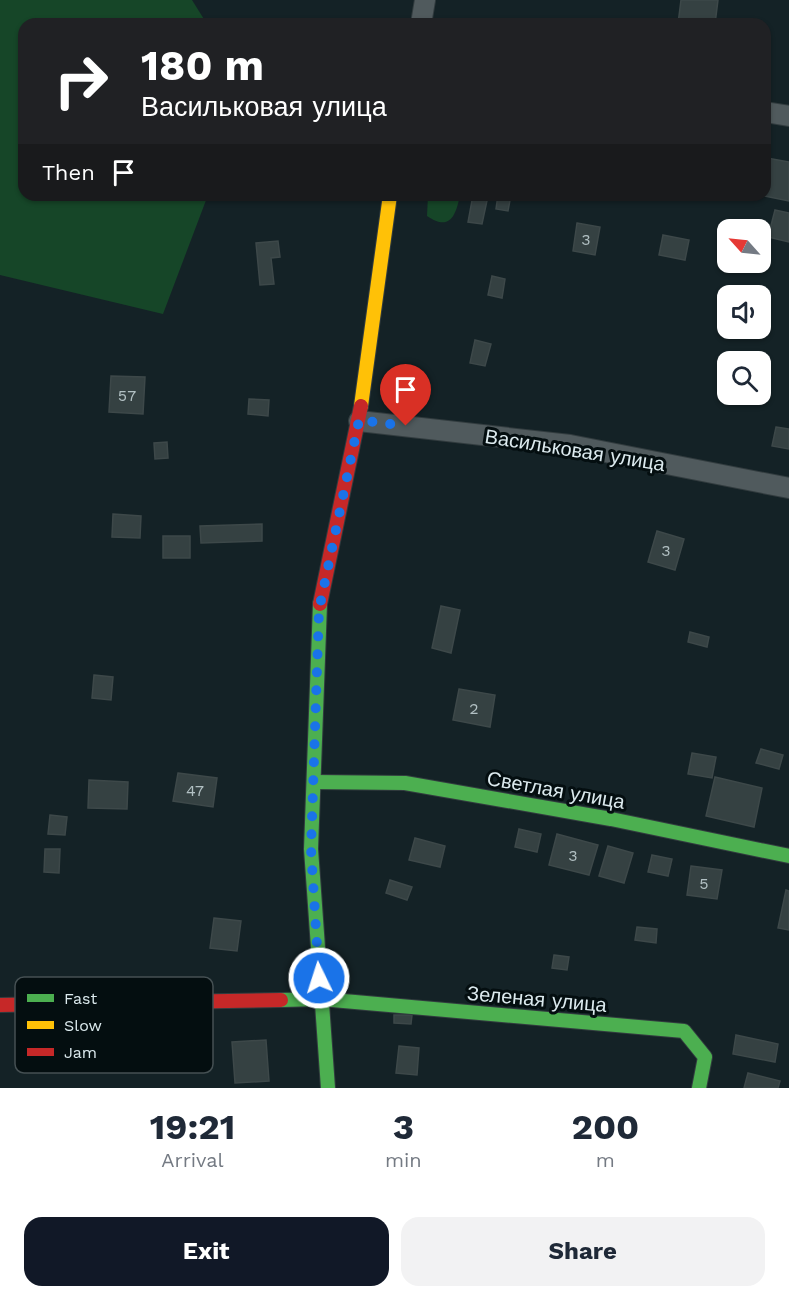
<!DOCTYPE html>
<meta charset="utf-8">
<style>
:root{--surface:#fff;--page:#f2f2f3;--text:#1f2937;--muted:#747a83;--accent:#111827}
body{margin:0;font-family:"Work Sans",sans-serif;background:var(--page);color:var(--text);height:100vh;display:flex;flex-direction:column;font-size:22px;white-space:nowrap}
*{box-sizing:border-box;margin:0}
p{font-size:20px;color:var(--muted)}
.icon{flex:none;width:33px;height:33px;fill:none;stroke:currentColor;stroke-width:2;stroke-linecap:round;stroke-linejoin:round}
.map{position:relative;height:1088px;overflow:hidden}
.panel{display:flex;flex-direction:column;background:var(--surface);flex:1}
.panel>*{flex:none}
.hud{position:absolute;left:18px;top:18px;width:753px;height:183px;border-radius:18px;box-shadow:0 2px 4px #0004;background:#202124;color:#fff;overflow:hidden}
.needle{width:39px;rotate:297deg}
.fabs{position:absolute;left:717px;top:219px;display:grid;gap:12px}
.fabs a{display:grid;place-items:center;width:54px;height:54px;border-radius:12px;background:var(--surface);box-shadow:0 2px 4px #0004;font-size:30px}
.pin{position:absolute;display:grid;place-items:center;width:51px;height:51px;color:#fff;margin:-62px -26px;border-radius:50% 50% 50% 0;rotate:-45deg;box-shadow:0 0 6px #0007}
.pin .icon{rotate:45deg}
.me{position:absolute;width:66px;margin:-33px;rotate:356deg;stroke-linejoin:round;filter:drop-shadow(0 0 4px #0008)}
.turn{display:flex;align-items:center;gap:21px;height:126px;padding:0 24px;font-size:27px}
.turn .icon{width:78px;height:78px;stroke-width:2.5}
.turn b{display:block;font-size:42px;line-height:51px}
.then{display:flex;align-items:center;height:57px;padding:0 24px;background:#0003;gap:12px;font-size:22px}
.eta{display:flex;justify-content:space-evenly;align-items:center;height:102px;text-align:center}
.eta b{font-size:36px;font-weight:700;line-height:42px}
.button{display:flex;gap:12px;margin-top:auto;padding:12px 24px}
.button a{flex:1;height:69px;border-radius:18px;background:var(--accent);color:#fff;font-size:24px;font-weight:700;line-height:69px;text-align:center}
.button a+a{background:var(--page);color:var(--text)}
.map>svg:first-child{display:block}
.green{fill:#164628}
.building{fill:#354142;stroke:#3d4849;stroke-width:1.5}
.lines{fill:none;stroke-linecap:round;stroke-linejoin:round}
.street-casing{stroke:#323c3f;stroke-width:22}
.fast-casing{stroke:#323c3f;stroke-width:16}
.slow-casing{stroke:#323c3f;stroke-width:16}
.jam-casing{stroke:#323c3f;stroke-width:16}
.street{stroke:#505a5d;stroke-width:20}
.fast{stroke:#4caf50;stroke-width:14}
.slow{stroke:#ffc107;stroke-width:14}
.jam{stroke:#c62828;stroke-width:14}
.route{stroke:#1a73e8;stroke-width:10;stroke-dasharray:0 18}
.labels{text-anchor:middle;stroke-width:6;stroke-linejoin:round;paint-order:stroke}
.number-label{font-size:16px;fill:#b2c0c3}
.street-label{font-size:20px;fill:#dceaee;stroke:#040e10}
.key{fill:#040e10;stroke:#455053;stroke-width:1.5}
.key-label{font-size:16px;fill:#dceaee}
</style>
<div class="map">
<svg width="789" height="1088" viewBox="0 0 789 1088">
<rect width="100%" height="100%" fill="#142226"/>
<g class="green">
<path d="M0 0H192L207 24H24V195H208L163 314 0 275Z"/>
<path d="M428 195H460C456 215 450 232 427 216Z"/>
</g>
<g class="building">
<path d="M681 0H718L715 24H678Z"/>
<path d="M767 158 789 162V201L759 195H765Z"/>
<path d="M473 195 488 196 482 224 468 222Z"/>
<path d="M498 195H511L508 211 496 209Z"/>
<path d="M775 210 789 213V242L768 237Z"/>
<path d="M577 223 600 227 595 255 573 251Z"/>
<path d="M663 235 689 240 685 260 659 255Z"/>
<path d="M278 241 280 257 271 258 274 284 260 285 256 243Z"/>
<path d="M492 276 505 279 502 298 488 295Z"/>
<path d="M475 340 491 344 485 366 470 363Z"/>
<path d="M111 376 145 377 143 414 109 412Z"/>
<path d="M249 399 269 400 268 416 248 414Z"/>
<path d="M776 427 789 429V449L772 446Z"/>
<path d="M167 442 168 458 155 459 154 443Z"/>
<path d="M113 514 141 516 140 538 112 537Z"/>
<path d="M262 524V541L201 543 200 526Z"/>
<path d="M657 531 684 539 675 570 648 562Z"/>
<rect x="163" y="536" width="27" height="22"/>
<path d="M441 606 460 610 451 653 432 648Z"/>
<path d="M690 632 709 637 707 647 688 642Z"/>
<path d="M94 675 113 677 111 700 92 698Z"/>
<path d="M459 689 495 695 490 727 453 720Z"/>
<path d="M761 749 783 755 779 769 756 763Z"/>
<path d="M692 753 716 757 712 778 688 774Z"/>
<path d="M178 773 217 778 213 807 173 801Z"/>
<path d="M715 777 762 788 754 827 706 816Z"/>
<path d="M89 780 128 782 127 809 88 808Z"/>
<path d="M50 815 67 817 65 835 48 834Z"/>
<path d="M519 829 541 834 537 852 515 847Z"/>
<path d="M557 834 598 845 589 875 549 865Z"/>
<path d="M415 838 445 846 440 867 409 860Z"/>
<path d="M608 846 633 853 624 883 599 876Z"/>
<path d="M45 849H60L59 873 44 872Z"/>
<path d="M652 855 672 859 668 876 648 872Z"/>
<path d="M691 866 722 870 717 899 687 895Z"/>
<path d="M390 880 412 887 407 900 386 893Z"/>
<path d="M786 890 789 891V930L778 928Z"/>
<path d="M214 918 241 921 237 951 210 948Z"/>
<path d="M637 927 657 929 656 943 635 940Z"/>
<path d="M554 955 569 957 567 970 552 968Z"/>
<path d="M394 1015H412L411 1024 394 1023Z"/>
<path d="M736 1035 778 1044 775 1062 733 1054Z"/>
<path d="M266 1040 269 1081 235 1083 232 1042Z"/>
<path d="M399 1046 419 1048 417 1075 396 1073Z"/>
<path d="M748 1073 780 1081 778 1088H744Z"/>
</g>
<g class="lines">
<g class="street-casing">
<g id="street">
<path d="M421 24 425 0"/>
<path d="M765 112 789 116"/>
<path d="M359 421 570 445 789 488"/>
</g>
</g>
<g class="fast-casing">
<g id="fast">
<path d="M320 604 311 849 328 1088"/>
<path d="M314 782 405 783 611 819 789 856"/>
<path d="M281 1000 321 999 684 1031 705 1057 699 1088"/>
</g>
</g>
<g class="slow-casing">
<path id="slow" d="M361 406 390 195"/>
</g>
<g class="jam-casing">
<g id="jam">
<path d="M320 604 361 406"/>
<path d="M0 1005 281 1000"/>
</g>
</g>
<use href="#street" class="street"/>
<use href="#fast" class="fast"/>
<use href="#slow" class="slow"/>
<use href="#jam" class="jam"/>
</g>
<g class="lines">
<path class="route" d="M319 978 311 849 319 610 359 420 406 426"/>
</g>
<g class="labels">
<g class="number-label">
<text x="586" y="245">3</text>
<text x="127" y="401">57</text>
<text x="666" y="556">3</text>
<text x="474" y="714">2</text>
<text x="195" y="796">47</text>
<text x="573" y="861">3</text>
<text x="704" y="889">5</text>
</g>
<g class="street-label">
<text transform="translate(575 450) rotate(9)" y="7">Васильковая улица</text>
<text transform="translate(556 790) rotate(10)" y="7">Светлая улица</text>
<text transform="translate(537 999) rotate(5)" y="7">Зеленая улица</text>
</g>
</g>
<rect x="15" y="977" width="198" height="96" rx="9" class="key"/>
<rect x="27" y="994" width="27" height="8" fill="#4caf50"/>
<rect x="27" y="1021" width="27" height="8" fill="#ffc107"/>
<rect x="27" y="1048" width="27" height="8" fill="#c62828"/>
<g class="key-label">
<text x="64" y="1004">Fast</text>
<text x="64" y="1031">Slow</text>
<text x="64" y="1058">Jam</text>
</g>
</svg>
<div class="fabs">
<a><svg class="needle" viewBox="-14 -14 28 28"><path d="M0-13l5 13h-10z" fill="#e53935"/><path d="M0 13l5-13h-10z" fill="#747a83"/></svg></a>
<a><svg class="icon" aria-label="sound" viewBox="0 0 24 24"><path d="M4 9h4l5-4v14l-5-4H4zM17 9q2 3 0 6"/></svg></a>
<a><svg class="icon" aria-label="search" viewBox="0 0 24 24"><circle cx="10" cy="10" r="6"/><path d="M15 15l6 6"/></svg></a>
</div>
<div class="pin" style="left:406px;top:426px;background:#d93025"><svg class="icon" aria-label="arrive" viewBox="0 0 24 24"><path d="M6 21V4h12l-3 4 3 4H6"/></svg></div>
<svg class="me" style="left:319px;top:978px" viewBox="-20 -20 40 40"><circle r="17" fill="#1a73e8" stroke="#fff" stroke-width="3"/><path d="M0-11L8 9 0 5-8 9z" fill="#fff"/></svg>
<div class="hud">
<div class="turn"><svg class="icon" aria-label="right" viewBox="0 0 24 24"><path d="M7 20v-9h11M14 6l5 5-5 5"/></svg><div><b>180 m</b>Васильковая улица</div></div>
<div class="then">Then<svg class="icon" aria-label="arrive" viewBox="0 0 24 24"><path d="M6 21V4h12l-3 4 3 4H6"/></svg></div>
</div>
</div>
<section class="panel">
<div class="eta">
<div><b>19:21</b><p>Arrival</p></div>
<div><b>3</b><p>min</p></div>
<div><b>200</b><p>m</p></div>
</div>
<div class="button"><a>Exit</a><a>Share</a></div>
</section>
